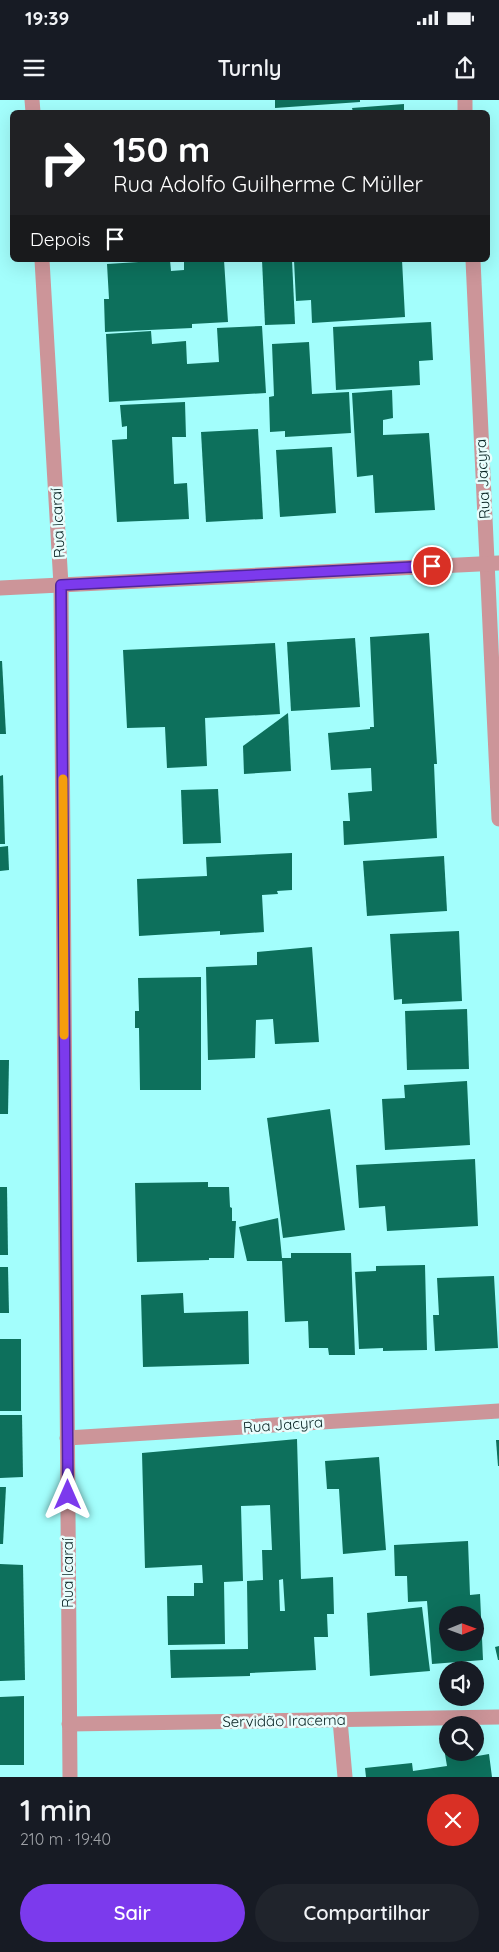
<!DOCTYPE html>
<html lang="pt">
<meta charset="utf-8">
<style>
:root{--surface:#171b24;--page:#20242c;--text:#f1f3f6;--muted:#9ea1a6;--accent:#7c3aed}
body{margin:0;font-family:Quicksand,sans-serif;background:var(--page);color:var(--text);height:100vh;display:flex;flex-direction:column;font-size:19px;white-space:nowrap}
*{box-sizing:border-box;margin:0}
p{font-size:16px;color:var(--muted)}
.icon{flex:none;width:28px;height:28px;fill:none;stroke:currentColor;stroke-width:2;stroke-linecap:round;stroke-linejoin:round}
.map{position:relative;height:1677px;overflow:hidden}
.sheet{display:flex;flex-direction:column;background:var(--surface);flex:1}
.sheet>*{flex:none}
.banner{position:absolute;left:10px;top:10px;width:480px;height:152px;border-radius:8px;box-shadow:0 5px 20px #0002;background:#202124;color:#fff;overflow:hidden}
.needle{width:32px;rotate:89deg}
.fabs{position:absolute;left:439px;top:1506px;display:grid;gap:10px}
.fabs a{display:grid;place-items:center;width:45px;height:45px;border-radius:50%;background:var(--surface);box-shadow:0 5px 20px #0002;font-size:25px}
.pin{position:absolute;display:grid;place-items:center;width:42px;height:42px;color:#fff;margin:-21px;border:2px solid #fff;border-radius:50%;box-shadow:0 1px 5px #0007}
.me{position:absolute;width:55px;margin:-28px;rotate:0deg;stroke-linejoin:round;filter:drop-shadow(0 0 4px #0008)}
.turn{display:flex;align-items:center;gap:18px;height:105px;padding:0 20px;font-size:22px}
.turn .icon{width:65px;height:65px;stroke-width:2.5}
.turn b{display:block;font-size:35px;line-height:42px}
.then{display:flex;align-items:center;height:48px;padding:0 20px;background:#0003;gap:10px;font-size:19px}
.round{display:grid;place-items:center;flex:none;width:52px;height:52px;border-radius:26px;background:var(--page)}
.overview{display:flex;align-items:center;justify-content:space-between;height:85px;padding:0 20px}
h1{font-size:30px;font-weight:600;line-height:38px}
.primary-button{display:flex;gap:10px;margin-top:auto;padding:10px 20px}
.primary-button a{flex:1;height:58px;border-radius:30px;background:var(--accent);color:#fff;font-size:20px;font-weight:600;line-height:58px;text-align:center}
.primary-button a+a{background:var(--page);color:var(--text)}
.status{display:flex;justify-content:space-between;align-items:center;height:35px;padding:0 25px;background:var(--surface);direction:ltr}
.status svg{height:14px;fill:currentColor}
header{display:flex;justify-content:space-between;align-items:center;height:65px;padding:0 20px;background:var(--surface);font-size:22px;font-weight:600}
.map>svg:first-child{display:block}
.building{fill:#0d705c;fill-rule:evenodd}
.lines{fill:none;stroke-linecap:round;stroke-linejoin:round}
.street{stroke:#cc9599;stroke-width:15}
.route-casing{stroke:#51269a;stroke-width:12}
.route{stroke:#7c3aed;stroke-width:9}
.slow{stroke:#f59e0b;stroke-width:9}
.labels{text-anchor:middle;stroke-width:5;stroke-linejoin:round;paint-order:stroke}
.street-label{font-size:15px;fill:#072222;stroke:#e8fdfc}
</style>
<div class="status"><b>19:39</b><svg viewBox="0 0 49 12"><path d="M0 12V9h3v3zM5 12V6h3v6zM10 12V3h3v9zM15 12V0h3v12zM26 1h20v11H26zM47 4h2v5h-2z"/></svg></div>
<header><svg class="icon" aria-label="menu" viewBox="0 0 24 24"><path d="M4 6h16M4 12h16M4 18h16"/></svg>Turnly<svg class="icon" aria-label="share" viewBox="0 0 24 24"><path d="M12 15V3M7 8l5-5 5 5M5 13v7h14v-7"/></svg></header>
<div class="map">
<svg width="499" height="1677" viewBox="0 0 499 1677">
<rect width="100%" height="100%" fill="#a3fefc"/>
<g class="building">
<path d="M275 0H360V2L275 8Z"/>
<path d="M404 4V12H353L352 8Z"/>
<path d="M170 160 171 171 184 170V160H224L228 222 192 224V228L105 232 104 199H109L107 164Z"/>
<path d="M262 160H292L295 224 265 225Z"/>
<path d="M294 160H402L405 217 312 223 311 200 296 201Z"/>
<path d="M431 222 433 260 419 261 420 285 336 290 333 227Z"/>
<path d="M262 226 266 293 109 302 106 234 151 231 152 244 186 241 187 264 219 262 217 228Z"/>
<path d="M309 242 312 294 349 292 351 333 285 337V331L270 332 269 297 274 296 272 244Z"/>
<path d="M392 290 393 318 383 320V335L429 333 435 410 375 413 373 375 357 377 352 293Z"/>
<path d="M185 302 186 337H172L174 384 187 383 189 419 117 422 112 340 127 339V326L122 327 120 305Z"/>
<path d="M258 329 263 419 206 422 201 332Z"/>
<path d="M332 347 336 413 280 417 276 350Z"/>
<path d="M429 533 437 664H434L437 738 344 745 343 721H350L348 693 372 691 371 668 331 670 328 633 370 629V627H374L370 537Z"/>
<path d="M355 538 360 607 291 611 287 542Z"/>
<path d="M275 543 280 614 205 618 207 666 167 668 165 627 127 628 123 550Z"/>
<path d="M0 561H2L6 634H0Z"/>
<path d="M288 613 291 671 244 674 243 646Z"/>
<path d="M3 675 5 744H0V676Z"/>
<path d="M218 689 221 743 183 744 181 690Z"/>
<path d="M8 746 9 770 0 771V747Z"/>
<path d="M292 753V790L277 791 278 794 262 795 264 832 220 835V831L139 836 137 779 207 776 206 757Z"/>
<path d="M444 756 447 811 367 816 363 761Z"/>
<path d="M459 831 462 901 402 904V899L394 900 390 834Z"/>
<path d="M312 847 319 942 275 944 273 919 256 920 255 958 208 960 206 867 257 865V852Z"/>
<path d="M201 877V990H140L139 928H135V911H139L138 878Z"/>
<path d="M467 909 469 969 407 970 405 911Z"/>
<path d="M0 960H9L8 1014H0Z"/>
<path d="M467 981 470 1045 385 1050 382 999 405 998 404 985Z"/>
<path d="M330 1009 345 1130 283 1138 267 1018Z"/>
<path d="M475 1059 478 1126 387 1131 385 1106 359 1108 356 1065Z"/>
<path d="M208 1082V1087H229L230 1107 232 1108V1121H236L234 1158H209V1160L137 1162 135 1083Z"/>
<path d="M0 1087H7L8 1155H0Z"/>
<path d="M278 1118 282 1158H291V1153H351L355 1255H329L328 1248H309L308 1221 285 1222 282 1161H247L239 1127Z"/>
<path d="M425 1165 427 1250 383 1251V1248L359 1249 355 1172 376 1171V1166Z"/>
<path d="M0 1167H8L9 1213H0Z"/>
<path d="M494 1176 498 1248 435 1251 433 1215H439L437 1178Z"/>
<path d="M183 1193 184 1213 248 1211 249 1264 143 1267 141 1195Z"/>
<rect x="0" y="1239" width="21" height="72"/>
<path d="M0 1315H22L23 1377 0 1378Z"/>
<path d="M297 1339 301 1479 333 1477 334 1514H327L328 1537H314L316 1570 250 1573V1576L171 1578 170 1550 248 1549 247 1481 263 1480 262 1450H272L270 1405 241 1406 243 1481 224 1482 225 1544 168 1545 167 1496H194V1483H203L202 1465 145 1468 142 1353ZM283 1479 285 1511H280L279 1480Z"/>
<path d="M496 1340H499V1366H498Z"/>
<path d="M379 1357 386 1450 343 1454 339 1389H327L325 1361Z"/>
<path d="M0 1387H6L3 1444H0Z"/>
<path d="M468 1441 470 1495 480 1494 483 1560 432 1564 427 1501 408 1502 407 1476H395L394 1445ZM448 1515H475V1542H448Z"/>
<path d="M0 1464 23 1465 25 1580 0 1581Z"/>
<path d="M422 1507 430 1571 370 1576 367 1513Z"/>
<path d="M499 1546V1560H498L495 1547Z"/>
<path d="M24 1596V1665H0V1597Z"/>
<path d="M448 1647V1652H465L466 1658 489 1654 492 1677H366L365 1668 412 1663 413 1671 447 1666 444 1648Z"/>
</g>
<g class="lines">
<g class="street">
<path d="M32 0 33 12"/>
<path d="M465 0V12"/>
<path d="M42 160 61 485 70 1677"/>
<path d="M473 160 499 719"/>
<path d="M0 488 499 463"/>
<path d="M67 1338 499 1311"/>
<path d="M340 1620 345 1677"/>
<path d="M69 1624 499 1617"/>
</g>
</g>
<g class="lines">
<g class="route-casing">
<path id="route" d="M68 1395 61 485 432 466"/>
</g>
<use href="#route" class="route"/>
<path class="slow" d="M63 679 64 935"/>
</g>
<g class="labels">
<g class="street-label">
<text transform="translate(483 379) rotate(-93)" y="5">Rua Jacyra</text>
<text transform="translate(58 423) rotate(-93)" y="5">Rua Icaraí</text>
<text transform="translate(283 1325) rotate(-4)" y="5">Rua Jacyra</text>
<text transform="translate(68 1473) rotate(-90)" y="5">Rua Icaraí</text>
<text transform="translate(284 1621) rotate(-1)" y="5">Servidão Iracema</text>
</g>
</g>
</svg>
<div class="fabs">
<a><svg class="needle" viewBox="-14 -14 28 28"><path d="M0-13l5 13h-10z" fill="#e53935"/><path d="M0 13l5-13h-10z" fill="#9ea1a6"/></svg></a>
<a><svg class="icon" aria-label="sound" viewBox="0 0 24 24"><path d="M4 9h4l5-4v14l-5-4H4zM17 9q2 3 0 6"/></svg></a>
<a><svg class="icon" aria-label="search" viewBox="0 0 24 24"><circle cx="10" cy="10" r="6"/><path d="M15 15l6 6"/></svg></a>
</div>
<div class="pin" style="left:432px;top:466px;background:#d93025"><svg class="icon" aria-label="arrive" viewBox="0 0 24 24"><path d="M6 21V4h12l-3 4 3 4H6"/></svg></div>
<svg class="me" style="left:68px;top:1395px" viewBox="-20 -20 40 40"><path d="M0-17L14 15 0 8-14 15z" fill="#7c3aed" stroke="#fff" stroke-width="4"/></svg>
<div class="banner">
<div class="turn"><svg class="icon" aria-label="right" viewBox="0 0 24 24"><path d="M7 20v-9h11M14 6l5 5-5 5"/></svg><div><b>150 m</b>Rua Adolfo Guilherme C Müller</div></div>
<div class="then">Depois<svg class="icon" aria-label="arrive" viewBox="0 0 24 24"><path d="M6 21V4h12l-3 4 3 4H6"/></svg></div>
</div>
</div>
<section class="sheet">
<div class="overview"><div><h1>1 min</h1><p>210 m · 19:40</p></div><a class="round" style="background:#d93025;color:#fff"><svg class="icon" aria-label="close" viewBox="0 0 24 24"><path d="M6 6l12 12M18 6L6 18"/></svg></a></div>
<div class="primary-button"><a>Sair</a><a>Compartilhar</a></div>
</section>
